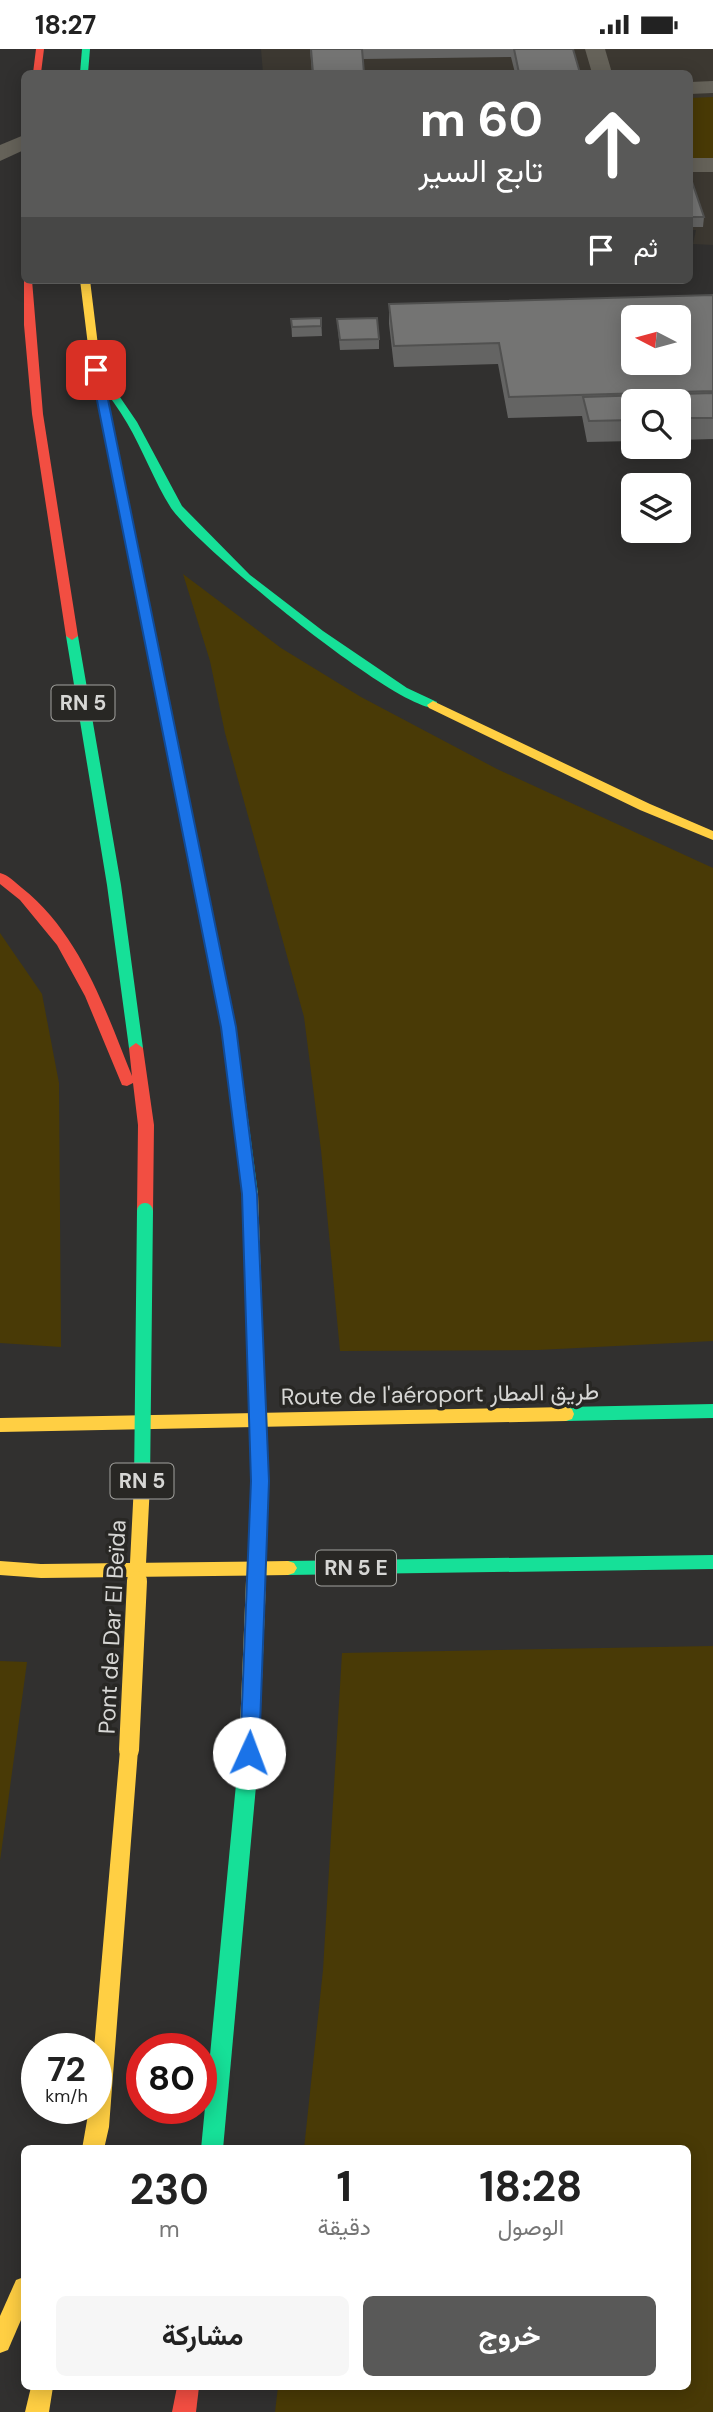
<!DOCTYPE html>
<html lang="ar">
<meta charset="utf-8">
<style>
:root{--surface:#fff;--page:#f6f6f6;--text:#222;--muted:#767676;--accent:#595958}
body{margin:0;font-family:"DM Sans",Vazirmatn,sans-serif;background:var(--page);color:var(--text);direction:rtl;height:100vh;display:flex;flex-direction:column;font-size:26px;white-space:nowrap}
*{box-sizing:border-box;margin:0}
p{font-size:23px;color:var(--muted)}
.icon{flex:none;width:38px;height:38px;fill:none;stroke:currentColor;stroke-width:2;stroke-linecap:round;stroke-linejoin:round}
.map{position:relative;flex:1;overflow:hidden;direction:ltr}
.details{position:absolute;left:21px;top:2096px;width:670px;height:245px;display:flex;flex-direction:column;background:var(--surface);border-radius:10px;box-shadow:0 4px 18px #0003;direction:rtl}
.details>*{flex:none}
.hud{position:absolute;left:21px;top:21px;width:672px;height:214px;border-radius:10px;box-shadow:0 4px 18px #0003;direction:rtl;background:#595958;color:#fff;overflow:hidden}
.needle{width:46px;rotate:276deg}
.tools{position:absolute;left:621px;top:256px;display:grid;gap:14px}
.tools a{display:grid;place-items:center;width:70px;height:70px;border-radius:10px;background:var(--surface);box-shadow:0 4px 18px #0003;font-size:35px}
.speed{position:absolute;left:21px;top:1984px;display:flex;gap:14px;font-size:35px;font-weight:700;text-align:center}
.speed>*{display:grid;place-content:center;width:91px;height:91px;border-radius:50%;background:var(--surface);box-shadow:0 4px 18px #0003;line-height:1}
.speed small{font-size:18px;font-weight:400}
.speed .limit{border:10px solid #d22;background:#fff;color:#111}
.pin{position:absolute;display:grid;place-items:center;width:60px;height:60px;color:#fff;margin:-30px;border-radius:14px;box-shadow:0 4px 10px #0006}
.me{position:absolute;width:77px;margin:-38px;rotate:2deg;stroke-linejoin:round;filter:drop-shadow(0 0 5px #0008)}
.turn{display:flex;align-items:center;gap:24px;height:147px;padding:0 35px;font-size:32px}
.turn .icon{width:91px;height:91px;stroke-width:2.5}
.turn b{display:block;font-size:49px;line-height:60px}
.then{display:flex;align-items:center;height:66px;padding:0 35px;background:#0003;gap:14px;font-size:26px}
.eta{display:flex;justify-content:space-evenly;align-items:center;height:119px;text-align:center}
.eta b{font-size:42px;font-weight:700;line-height:49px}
.cta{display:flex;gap:14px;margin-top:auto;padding:14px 35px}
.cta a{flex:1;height:80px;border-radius:10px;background:var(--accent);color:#fff;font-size:28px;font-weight:700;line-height:80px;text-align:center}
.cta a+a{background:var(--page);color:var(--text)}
.status{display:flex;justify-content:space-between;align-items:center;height:49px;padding:0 35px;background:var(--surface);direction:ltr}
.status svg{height:19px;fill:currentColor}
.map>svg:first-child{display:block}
.built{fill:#3c3831}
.green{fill:#493a06}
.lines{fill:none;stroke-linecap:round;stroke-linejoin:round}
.lane{fill:#656259;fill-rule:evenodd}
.street{fill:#656259;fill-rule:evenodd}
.fast{fill:#16e098;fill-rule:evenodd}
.slow{fill:#ffcf43;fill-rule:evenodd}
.jam{fill:#f24e42;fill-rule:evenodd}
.fast-bridge{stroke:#16e098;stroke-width:16}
.slow-bridge-far1{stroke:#ffcf43;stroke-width:16}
.slow-bridge{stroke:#ffcf43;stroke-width:20}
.wall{fill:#646463}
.building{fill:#747473;stroke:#515150;stroke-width:2;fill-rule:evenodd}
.route{fill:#1a73e8;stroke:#114b97;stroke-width:2}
.labels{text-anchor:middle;stroke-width:7;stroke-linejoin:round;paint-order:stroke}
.shield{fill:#282724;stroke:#a2a29f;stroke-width:2}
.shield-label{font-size:21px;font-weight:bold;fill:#d6d6d4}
.street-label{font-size:23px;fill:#d6d6d4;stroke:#282724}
</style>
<div class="status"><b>18:27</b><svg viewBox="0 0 49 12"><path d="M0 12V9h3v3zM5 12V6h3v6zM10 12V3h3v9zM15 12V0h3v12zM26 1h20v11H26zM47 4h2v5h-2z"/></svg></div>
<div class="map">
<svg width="713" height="2363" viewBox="0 0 713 2363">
<rect width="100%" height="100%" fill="#31302f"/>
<path class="built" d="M261 0H713V196L693 195 696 181H690V24H263Z"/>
<g class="green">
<path d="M713 48V115L690 112V49Z"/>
<path d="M183 525 281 599 361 648 497 720 713 819V1292L538 1301 340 1302 321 1101 304 968 225 684 210 612Z"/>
<path d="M0 884 42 945 59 1034 61 1298 0 1294Z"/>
<path d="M713 1597V2363H275L278 2338H688V2100H304L323 1921 342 1604Z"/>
<path d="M0 1612 27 1613 0 1812Z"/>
</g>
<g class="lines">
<g class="lane">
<path d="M585 0H605L612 24H592Z"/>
<path d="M713 32V44L690 45V33Z"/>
<rect x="690" y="109" width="23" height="14"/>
</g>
<path class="street" d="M24 86V101L0 112V96Z"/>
<g class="fast">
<path d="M82 0H90L88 24H80Z"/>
<path d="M101 332H109L137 373 182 457 250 526 323 582 407 639 437 653V659C400 665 196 496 171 459 154 432 143 401 127 374 119 360 109 347 100 334Z"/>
<path d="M72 583 78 587 121 836 143 999 136 1004 129 999 107 836 66 587Z"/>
<path d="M180 730 186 734 236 978 258 1145 250 1151 242 1145 222 978 174 734Z"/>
<path d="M713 1355V1369L566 1372 560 1370 558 1365 560 1360 566 1358Z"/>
<path d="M713 1506V1520L288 1526 282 1524 279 1519 282 1514 288 1512Z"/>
<path d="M249 1696 256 1698 259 1704 223 2100H201L239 1704 242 1698Z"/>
</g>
<g class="slow">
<path d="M80 231H90L101 321 186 734 180 738 174 734 91 321Z"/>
<path d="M433 652 650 755 713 782V791L640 761 429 659 427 656Z"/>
<path d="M566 1358 572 1360 574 1365 572 1370 566 1372 0 1383V1369Z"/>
<path d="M0 1512 41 1515 288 1512 294 1514 297 1519 294 1524 288 1526 41 1529 0 1526Z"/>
<path d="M129 1693 136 1695 138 1701 109 2078 104 2100H82L89 2060H96V2000H94L120 1701 122 1695Z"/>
<path d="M24 2228V2264L8 2301 0 2304V2267L16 2231Z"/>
<path d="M31 2338H53L49 2363H25Z"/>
</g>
<g class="jam">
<path d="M36 0H44L41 24H33Z"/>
<path d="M24 229 32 231 43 365 78 587 72 591 66 587 32 365 24 276Z"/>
<path d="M0 824C8 826 15 833 22 839 80 885 105 960 132 1027L129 999 136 994 143 999 154 1076 153 1162 151 1166H139L137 1162 138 1076 133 1034 127 1037 122 1036 85 947 57 896 20 851 0 835Z"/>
<path d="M177 2338H199L196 2363H172Z"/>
</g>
<path class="fast-bridge" d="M142 1435 145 1162"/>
<g class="slow-bridge-far1">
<path d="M250 1145 260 1432 256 1534"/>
<path d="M137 1534 142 1435"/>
</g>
<g class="slow-bridge">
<path d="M129 1701 137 1532"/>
<path d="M249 1704 256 1532"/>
</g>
</g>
<g class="wall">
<path d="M310 0H573L580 24H515L511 8 363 10 364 24H312Z"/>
<path d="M690 127 704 168 703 178H690Z"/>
<path d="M713 246V390L679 391V352H634V392L587 393 582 367 508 369 498 315 394 318 389 275V255Z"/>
<path d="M321 269 322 287 292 288 291 270Z"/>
<path d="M337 270 379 290V300L340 301Z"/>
</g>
<g class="building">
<path d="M311 0H362L364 24H313Z"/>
<path d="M514 0H573L580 24H519Z"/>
<path d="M690 127 704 168H690Z"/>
<path d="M713 246V342L509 348 499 294 394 297 389 255ZM634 268H679V313H634Z"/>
<path d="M321 269V277L292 278 291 270Z"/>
<path d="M377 269 379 290 340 291 337 270Z"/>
<path d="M713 344V369H679V352H634V371L589 372 583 348Z"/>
</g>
<path class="route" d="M96 318 102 321 236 978 257 1145 269 1432 259 1704 256 1710 249 1712 242 1710 240 1704 251 1432 242 1145 221 978 91 321Z"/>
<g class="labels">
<g class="shield">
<rect x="51.5" y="636.5" width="63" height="35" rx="5"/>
<rect x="110.5" y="1414.5" width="63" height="35" rx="5"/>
<rect x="316" y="1501.5" width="80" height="35" rx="5"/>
</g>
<g class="shield-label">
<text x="83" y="661">RN 5</text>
<text x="142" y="1439">RN 5</text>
<text x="356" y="1526">RN 5 E</text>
</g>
<g class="street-label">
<text transform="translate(440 1345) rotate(-1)" y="8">Route de l'aéroport طريق المطار</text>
<text transform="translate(112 1578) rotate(-87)" y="8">Pont de Dar El Beïda</text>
</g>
</g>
</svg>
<div class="tools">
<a><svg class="needle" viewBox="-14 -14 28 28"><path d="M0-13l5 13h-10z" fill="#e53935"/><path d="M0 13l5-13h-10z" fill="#767676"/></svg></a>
<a><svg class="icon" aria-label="search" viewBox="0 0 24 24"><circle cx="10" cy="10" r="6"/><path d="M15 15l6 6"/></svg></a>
<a><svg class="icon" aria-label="layers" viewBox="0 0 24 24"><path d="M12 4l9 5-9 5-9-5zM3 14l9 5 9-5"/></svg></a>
</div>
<div class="speed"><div>72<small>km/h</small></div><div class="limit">80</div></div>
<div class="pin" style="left:96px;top:321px;background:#d93025"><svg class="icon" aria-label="arrive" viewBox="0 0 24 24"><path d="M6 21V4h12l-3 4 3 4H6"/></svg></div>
<svg class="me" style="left:249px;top:1704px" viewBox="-20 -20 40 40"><circle r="19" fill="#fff"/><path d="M0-13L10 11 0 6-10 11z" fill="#1a73e8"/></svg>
<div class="hud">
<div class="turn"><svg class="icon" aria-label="ahead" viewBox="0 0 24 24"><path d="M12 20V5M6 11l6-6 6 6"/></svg><div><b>60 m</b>تابع السير</div></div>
<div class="then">ثم<svg class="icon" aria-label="arrive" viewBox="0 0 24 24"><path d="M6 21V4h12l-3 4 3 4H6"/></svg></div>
</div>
<section class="details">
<div class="eta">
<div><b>18:28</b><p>الوصول</p></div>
<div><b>1</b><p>دقيقة</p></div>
<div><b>230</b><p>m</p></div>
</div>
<div class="cta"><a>خروج</a><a>مشاركة</a></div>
</section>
</div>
